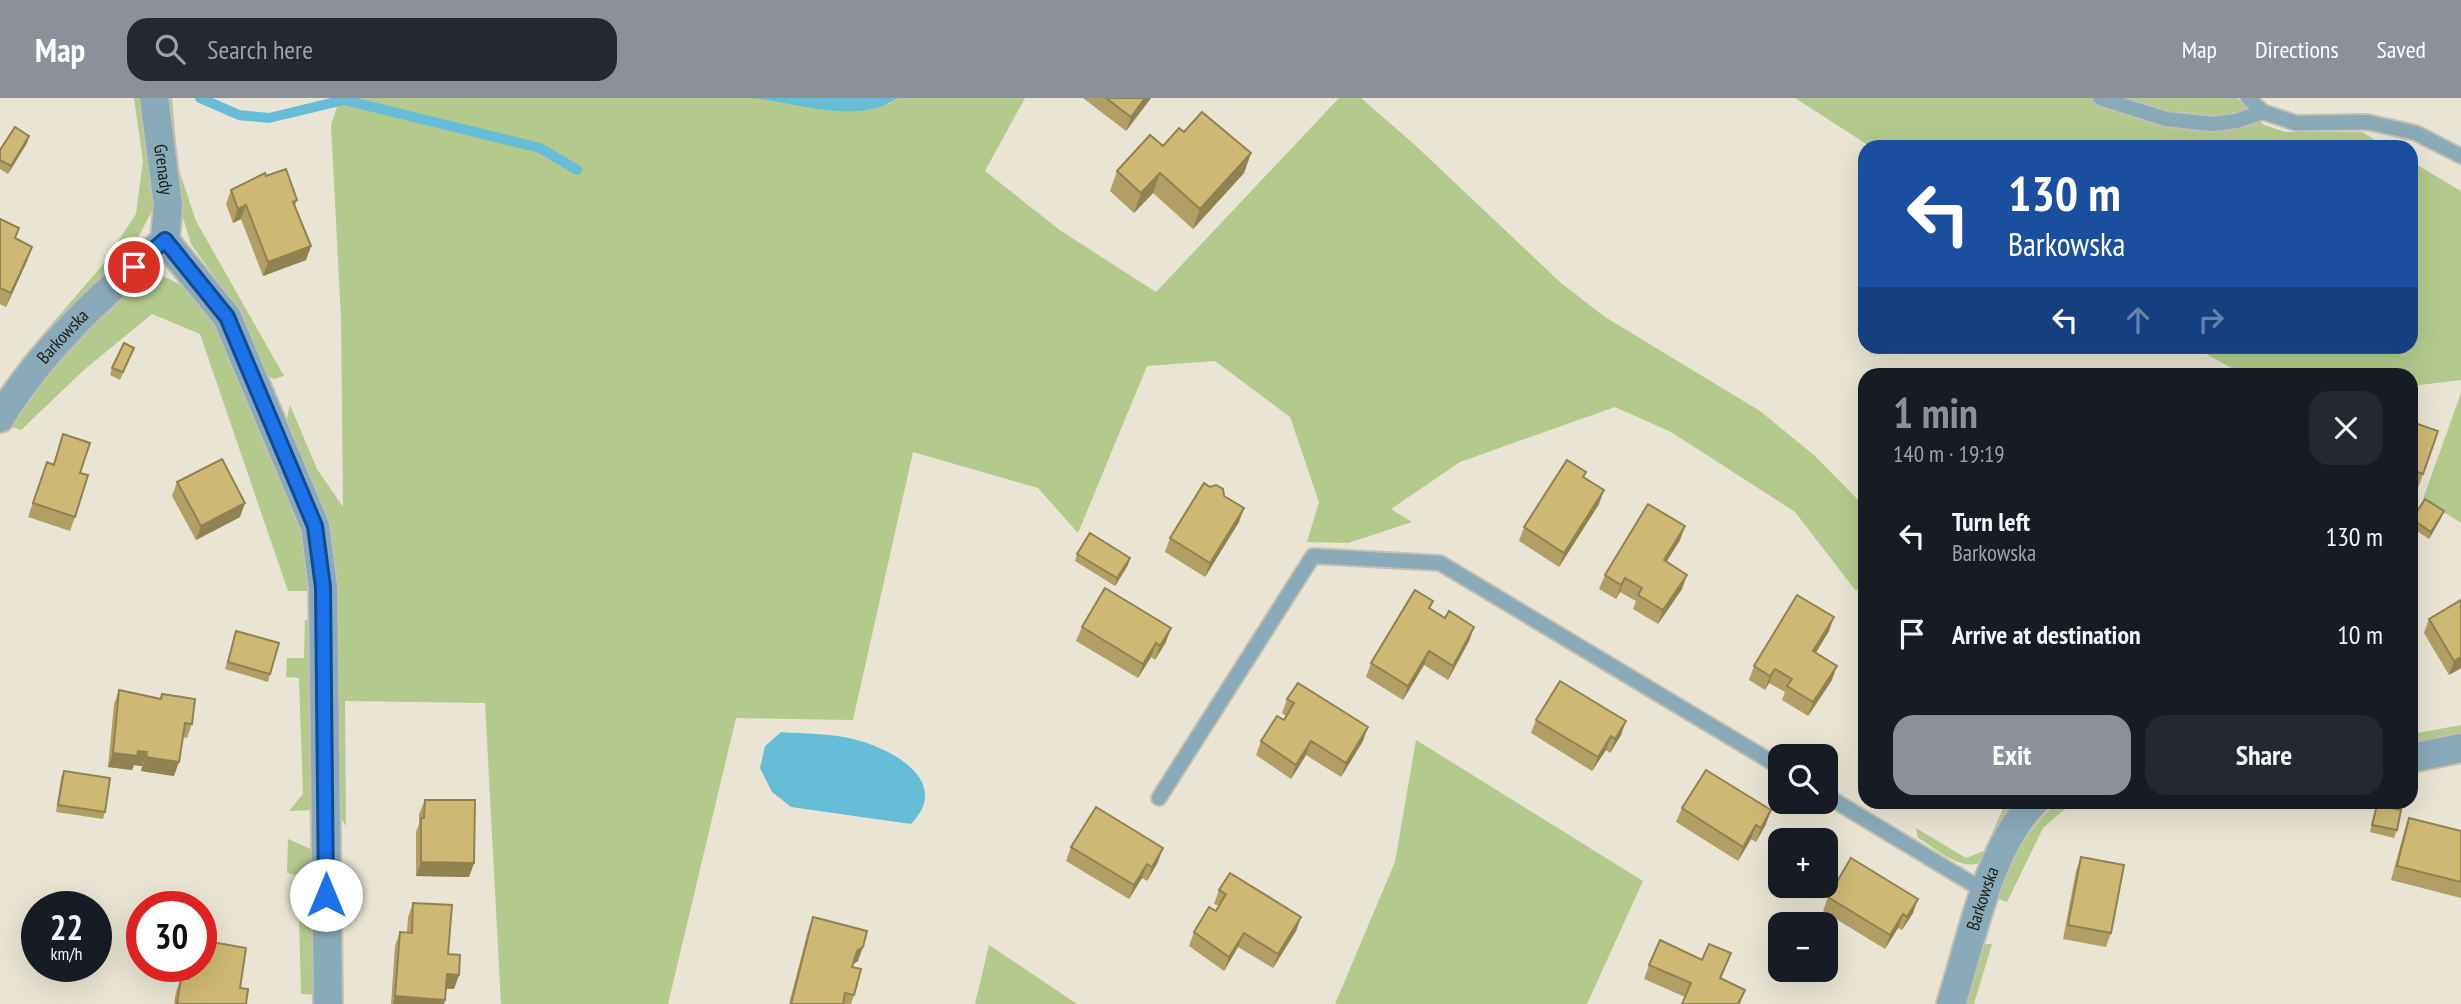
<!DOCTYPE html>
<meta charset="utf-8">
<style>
:root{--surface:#171b24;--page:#242831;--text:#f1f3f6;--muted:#9ea1a6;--accent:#8c9099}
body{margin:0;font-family:"PT Sans Narrow",sans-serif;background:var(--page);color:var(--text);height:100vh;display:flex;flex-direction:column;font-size:26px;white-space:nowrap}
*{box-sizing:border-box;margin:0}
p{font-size:23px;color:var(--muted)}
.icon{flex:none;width:38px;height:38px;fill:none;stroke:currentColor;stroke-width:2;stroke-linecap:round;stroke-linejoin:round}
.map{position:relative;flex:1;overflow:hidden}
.sheet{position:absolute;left:1858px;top:270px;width:560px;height:441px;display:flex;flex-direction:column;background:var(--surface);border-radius:21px;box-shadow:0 7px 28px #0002}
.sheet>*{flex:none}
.guide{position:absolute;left:1858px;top:42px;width:560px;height:214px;border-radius:21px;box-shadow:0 7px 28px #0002;background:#1a4fa0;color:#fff;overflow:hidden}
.controls{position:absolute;left:1768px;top:646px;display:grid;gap:14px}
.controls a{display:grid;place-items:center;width:70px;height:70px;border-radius:14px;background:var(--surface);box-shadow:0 7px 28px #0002;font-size:35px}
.speed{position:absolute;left:21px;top:793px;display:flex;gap:14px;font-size:35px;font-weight:700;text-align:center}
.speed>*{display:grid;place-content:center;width:91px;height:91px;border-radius:50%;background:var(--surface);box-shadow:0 7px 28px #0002;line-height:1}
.speed small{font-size:18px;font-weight:400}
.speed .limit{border:10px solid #d22;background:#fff;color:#111}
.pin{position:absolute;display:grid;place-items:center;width:60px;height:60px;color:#fff;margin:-30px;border:4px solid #fff;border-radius:50%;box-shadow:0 2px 7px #0007}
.me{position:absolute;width:77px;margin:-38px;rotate:0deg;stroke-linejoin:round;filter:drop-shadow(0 0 5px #0008)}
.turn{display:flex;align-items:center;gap:24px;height:147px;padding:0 35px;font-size:32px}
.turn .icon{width:91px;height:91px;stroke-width:2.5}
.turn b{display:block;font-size:49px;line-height:60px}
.lanes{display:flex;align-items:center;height:66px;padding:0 35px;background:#0003;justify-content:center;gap:35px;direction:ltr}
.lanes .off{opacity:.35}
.round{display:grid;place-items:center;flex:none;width:74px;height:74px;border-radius:21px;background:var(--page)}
.head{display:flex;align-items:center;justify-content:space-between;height:119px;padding:0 35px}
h1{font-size:42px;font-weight:700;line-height:52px;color:var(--accent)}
.button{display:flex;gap:14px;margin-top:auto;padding:14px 35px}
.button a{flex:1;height:80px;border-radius:21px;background:var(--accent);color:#fff;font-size:28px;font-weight:700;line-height:80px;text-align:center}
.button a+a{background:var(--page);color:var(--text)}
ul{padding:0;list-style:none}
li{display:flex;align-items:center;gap:21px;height:98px;padding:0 35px}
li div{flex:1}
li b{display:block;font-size:26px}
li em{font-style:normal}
header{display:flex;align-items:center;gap:42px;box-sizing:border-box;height:98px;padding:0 35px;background:var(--accent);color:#fff}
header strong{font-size:33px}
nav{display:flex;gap:38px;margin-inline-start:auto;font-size:24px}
.search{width:490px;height:63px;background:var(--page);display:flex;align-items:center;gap:18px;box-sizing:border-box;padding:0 24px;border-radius:21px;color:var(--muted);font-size:26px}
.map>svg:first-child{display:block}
.green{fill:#b3ca8c}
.water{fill:#65bdd8}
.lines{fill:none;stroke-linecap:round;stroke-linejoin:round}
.stream{stroke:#65bdd8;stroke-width:10}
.service-casing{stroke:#c4c0b1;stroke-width:18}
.minor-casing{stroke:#c4c0b1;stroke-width:32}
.service{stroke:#89aab8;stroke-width:14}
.minor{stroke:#89aab8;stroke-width:28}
.wall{fill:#b19f64}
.shaded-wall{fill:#908251}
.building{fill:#ceb974;stroke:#908251;stroke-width:2}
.route-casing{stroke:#114b97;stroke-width:18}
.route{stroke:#1a73e8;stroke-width:12}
.labels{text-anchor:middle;stroke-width:5;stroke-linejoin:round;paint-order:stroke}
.street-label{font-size:18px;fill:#1d1b15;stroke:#f6f1e0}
</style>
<header>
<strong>Map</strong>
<div class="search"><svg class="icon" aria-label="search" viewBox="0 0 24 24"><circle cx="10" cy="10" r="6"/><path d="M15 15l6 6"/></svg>Search here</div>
<nav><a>Map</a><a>Directions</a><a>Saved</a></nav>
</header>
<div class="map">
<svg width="2461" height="906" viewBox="0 0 2461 906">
<rect width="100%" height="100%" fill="#e9e4d3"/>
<g class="green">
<path d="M134 0H148L156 105 140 136 115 163 107 160 136 116 143 63Z"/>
<path d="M162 0H172L178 69 196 123 284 278 274 281 266 277 224 192 191 146 180 110Z"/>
<path d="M340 0H752L889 6 898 0H1025L985 73 1061 133 1156 194 1339 0H1361L1415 47 1561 185 1605 219 1760 313 1815 358 1865 409V483L1856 493 1795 414 1671 334 1615 309 1460 364 1391 411 1412 424 1348 445 1307 444 1319 404 1290 319 1215 263 1147 268 1078 435 1038 390 913 354 853 622 736 620 668 906H501L485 605 345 603 346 728 338 715 287 320 290 307 317 371 343 409 341 220 331 27Z"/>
<path d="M1795 0H2237L2264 27 2285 34H2362L2386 49H1871Z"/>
<path d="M2412 64 2461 93V282L2412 288V276H2242L2194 249 2412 248Z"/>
<path d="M105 164 110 171 26 264 21 262Z"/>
<path d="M158 177C195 188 208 213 225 246L307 447 313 493H288L200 236 152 216 85 271 21 332 9 328C40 286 108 192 158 177Z"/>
<path d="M2461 295V425L2423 401Z"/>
<path d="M305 522 313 524 316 712 289 713 303 696 299 580 286 579 287 560H304Z"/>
<path d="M2461 627V639L2412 649V636Z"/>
<path d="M1416 642 1643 783 1587 906H1335L1395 764Z"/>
<path d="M2006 704H2019L1986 761C1965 778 1937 751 1918 740L1916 730 1966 760 1984 753Z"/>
<path d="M2057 704H2073L2043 730 2007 804 1995 800C2011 762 2027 732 2057 704Z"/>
<path d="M288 741 315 753 317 897 301 896 298 777 287 775Z"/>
<path d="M1979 846H1992L1974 906H1963Z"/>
<path d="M989 847 1077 906H975Z"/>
</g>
<g class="water">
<path d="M752 0H898C856 28 797 4 752 0Z"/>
<path d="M781 634C804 636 830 635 853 641 891 650 953 683 911 726L791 709 772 694 760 670 765 648Z"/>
</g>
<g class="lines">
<path class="stream" d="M200 0 239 17 269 20 344 2 540 50 577 72"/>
<g class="service-casing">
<g id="service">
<path d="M2100 0 2166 21 2212 26 2236 23 2263 14 2296 25 2367 24 2416 35 2461 58"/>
<path d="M2248 0 2263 14"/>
<path d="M1825 697 1986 794"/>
<path d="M1159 700 1313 458 1440 465 1780 669"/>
</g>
</g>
<g class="minor-casing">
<g id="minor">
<path id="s1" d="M154 0 168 107 165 143"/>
<path id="s2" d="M0 320C42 251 104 194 165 143L227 219 315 428 323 489 328 906"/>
<path d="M2412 660 2461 650"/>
<path id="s3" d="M1951 906C1971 844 1988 750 2034 704"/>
</g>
</g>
<use href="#service" class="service"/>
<use href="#minor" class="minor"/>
</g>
<g class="wall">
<path d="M1083 0H1151L1126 33Z"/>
<path d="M1184 34 1251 55 1244 75 1193 131 1153 95 1134 115 1110 93 1117 73 1163 48Z"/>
<path d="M29 38 27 45 8 76 0 71V52Z"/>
<path d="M231 92 297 102 295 108 311 148 306 162 263 178 241 121 233 125 226 106Z"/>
<path d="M0 121 15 141 32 149 27 163 6 209 0 206Z"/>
<path d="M131 257 120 282 110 277 112 270Z"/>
<path d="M2412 324 2423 376 2418 390 2412 388Z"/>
<path d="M63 336 80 375 75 419 70 433 28 419 42 378 53 366Z"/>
<path d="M177 384 240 419 196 442 172 398Z"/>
<path d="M1210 389 1224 398 1239 424 1205 479 1165 454 1170 440Z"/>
<path d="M1599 406 1559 469 1519 443 1524 429Z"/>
<path d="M2441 420 2429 441 2412 430V421Z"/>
<path d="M1685 428 1680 442 1666 464 1682 491 1658 526 1633 511 1636 503 1620 494 1616 501 1599 491 1605 477Z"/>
<path d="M1077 456 1128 467 1115 488 1075 463Z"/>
<path d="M2461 502V570L2449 577 2424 535 2429 521Z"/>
<path d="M1433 503 1430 511 1445 520 1474 529 1469 543 1448 582 1424 567 1403 602 1366 579 1371 565Z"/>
<path d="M1082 529 1166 544 1155 562 1151 559 1138 580 1076 543Z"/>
<path d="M236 533 270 576 268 584 225 571Z"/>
<path d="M1829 533 1816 555 1832 582 1808 618 1782 602 1785 594 1769 585 1765 592 1749 582 1754 568Z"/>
<path d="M119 592 160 601 162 596 192 626 187 640 183 639 174 678 141 673 142 668 134 667 132 672 108 669 114 606Z"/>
<path d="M1287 601 1363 643 1341 679 1306 657 1291 681 1256 657 1261 643 1284 622 1286 618 1282 615Z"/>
<path d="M1536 622 1621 637 1610 655 1606 652 1592 673 1531 635Z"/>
<path d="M64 673 105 714 103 721 56 714 61 680Z"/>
<path d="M425 702 474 765 469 779 416 778V734L419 726V716Z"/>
<path d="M2377 707 2397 732 2394 740 2370 734Z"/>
<path d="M1682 710 1766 726 1756 744 1751 741 1738 763 1676 724Z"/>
<path d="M2409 720 2461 733V800L2391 782 2404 734Z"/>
<path d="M1071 749 1158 764 1147 783 1142 780 1129 801 1066 763Z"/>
<path d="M2081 759 2111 835 2106 849 2063 841 2076 773Z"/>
<path d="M1219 792 1301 819 1296 833 1273 870 1238 849 1224 873 1189 848 1194 834 1216 813 1219 808 1214 806Z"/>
<path d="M1828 799 1913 815 1902 832 1898 830 1885 851 1823 813Z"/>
<path d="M413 805 448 856 459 877 454 891H446L444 906H391L395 848 400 834H407L408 819Z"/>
<path d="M813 819 858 863 852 866V869L854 897 851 906H789L808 833Z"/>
<path d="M1731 855 1721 881 1745 892 1740 906H1682L1685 899 1644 881 1649 867 1702 862Z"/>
<path d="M188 868H201L240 890 246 906H174L176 894 181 880 186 881Z"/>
</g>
<g class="shaded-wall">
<path d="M1145 0H1151L1126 33 1131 19Z"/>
<path d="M29 38 27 45 8 76 11 68Z"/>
<path d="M1251 55 1244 75 1193 131 1200 111Z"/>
<path d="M1160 75 1153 95 1134 115 1141 95Z"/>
<path d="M246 107 241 121 233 125 238 111Z"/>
<path d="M311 148 306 162 263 178 268 164Z"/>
<path d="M32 149 27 163 6 209 11 195Z"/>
<path d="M1604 392 1599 406 1559 469 1564 455Z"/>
<path d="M245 405 240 419 196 442 201 428Z"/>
<path d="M1244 410 1239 424 1205 479 1210 465Z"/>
<path d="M2444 413 2441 420 2429 441 2431 434Z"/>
<path d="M1685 428 1680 442 1659 476 1664 462Z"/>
<path d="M1130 460 1128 467 1115 488 1117 480Z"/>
<path d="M1687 477 1682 491 1658 526 1663 512Z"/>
<path d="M1625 480 1620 494 1616 501 1621 487Z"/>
<path d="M1834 519 1829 533 1808 567 1813 553Z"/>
<path d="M1474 529 1469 543 1448 582 1453 568Z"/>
<path d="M1171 530 1166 544 1155 562 1160 548Z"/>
<path d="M1156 545 1151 559 1138 580 1143 566Z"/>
<path d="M1429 553 1424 567 1403 602 1408 588Z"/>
<path d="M2461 559V570L2449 577 2454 563Z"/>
<path d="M1837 568 1832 582 1808 618 1813 604Z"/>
<path d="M1775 571 1769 585 1765 592 1770 578Z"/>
<path d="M1626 623 1621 637 1610 655 1615 641Z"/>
<path d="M1368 629 1363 643 1341 679 1346 665Z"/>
<path d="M1611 638 1606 652 1592 673 1598 659Z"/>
<path d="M1311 643 1306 657 1291 681 1296 667Z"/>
<path d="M138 653 147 654 142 668 134 667 132 672 108 669 113 655Z"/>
<path d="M146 659 179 664 174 678 141 673Z"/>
<path d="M1771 712 1766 726 1756 744 1761 730Z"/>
<path d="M1756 727 1751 741 1738 763 1743 749Z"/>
<path d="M1163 750 1158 764 1147 783 1152 769Z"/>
<path d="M421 764 474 765 469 779 416 778Z"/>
<path d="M1147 766 1142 780 1129 801 1134 787Z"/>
<path d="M1918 801 1913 815 1902 832 1907 819Z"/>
<path d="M1903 816 1898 830 1885 851 1890 837Z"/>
<path d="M1301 819 1296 833 1273 870 1278 856Z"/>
<path d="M1244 835 1238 849 1224 873 1229 859Z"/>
<path d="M863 849 858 863 852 867 857 853Z"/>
<path d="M447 876 459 877 454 891 442 890Z"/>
<path d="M395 898 445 902 444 906H393Z"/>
</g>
<g class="building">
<path d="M1106 0H1145L1131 19Z"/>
<path d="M1202 14 1251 55 1200 111 1160 75 1141 95 1117 73 1150 37 1163 48 1179 30 1184 34Z"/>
<path d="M15 29 29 38 11 68 0 62V52Z"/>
<path d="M286 71 297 102 293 104 311 148 268 164 246 107 238 111 231 92 265 75 266 78Z"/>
<path d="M0 121 19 130 15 140 32 149 11 195 0 190Z"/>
<path d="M124 245 134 250 123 274 112 270Z"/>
<path d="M2412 324 2438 333 2423 376 2412 372Z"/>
<path d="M63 336 90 345 80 375 88 377 75 419 33 405 47 364 54 367Z"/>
<path d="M222 361 245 405 201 428 177 384Z"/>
<path d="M1567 362 1586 374 1583 379 1604 392 1564 455 1524 429Z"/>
<path d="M1204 385 1210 389 1216 387 1223 391 1224 398 1244 410 1210 465 1170 440Z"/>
<path d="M2425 401 2444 413 2431 434 2412 421Z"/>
<path d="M1648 406 1685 428 1664 462 1687 477 1663 512 1638 497 1642 490 1625 480 1621 487 1605 477Z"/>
<path d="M1090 435 1130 460 1117 480 1077 456Z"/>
<path d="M1105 490 1171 530 1160 548 1156 545 1143 566 1082 529Z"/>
<path d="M1415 492 1433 503 1429 510 1445 520 1449 513 1474 529 1453 568 1429 553 1408 588 1371 565Z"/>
<path d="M1797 497 1834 519 1813 553 1837 568 1813 604 1787 588 1792 581 1775 571 1770 578 1754 568Z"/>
<path d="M2461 502V559L2454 563 2429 521Z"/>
<path d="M236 533 279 545 270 576 228 564Z"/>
<path d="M1560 583 1626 623 1615 641 1611 638 1598 659 1536 622Z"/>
<path d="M1298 585 1368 629 1346 665 1311 643 1296 667 1261 643 1277 618 1284 622 1294 605 1287 601Z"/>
<path d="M119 592 161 601 162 596 195 601 192 626 185 625 179 664 146 659 147 654 138 653 137 658 113 655Z"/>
<path d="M1706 672 1771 712 1761 730 1756 727 1743 749 1682 710Z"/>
<path d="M64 673 110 680 105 714 58 707Z"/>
<path d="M425 702H475L474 765 421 764V720H424Z"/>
<path d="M2377 707 2401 712 2397 732 2372 727Z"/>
<path d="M1096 709 1163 750 1152 769 1147 766 1134 787 1071 749Z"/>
<path d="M2409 720 2461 733V784L2397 768Z"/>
<path d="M2081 759 2124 767 2111 835 2068 827Z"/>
<path d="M1851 760 1918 801 1907 819 1903 816 1890 837 1828 799Z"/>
<path d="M1230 775 1301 819 1278 856 1244 835 1229 859 1194 834 1209 809 1216 813 1226 796 1219 792Z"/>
<path d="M413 805 452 807 448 856 460 857 459 877 447 876 445 902 395 898 400 834 412 835Z"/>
<path d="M813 819 867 833 863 849 857 853 852 869 861 871 854 897 845 895 843 906H791Z"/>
<path d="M201 842 246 850 240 890 248 891 246 906H177L181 880 189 881 191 868H201Z"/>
<path d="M1660 842 1702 862 1709 846 1731 855 1720 880 1745 892 1738 906H1682L1691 885 1649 867Z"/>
</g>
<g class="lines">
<g class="route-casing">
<path id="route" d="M134 169 165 142 227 219 315 428 323 489 326 797"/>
</g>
<use href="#route" class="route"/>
</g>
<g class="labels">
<g class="street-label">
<text dy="6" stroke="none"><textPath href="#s1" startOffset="72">Grenady</textPath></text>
<text dy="6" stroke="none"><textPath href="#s2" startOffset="103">Barkowska</textPath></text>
<text dy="6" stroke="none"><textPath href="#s3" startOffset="110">Barkowska</textPath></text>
</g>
</g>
</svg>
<div class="controls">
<a><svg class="icon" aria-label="search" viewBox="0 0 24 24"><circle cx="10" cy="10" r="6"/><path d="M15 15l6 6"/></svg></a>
<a>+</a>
<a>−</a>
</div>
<div class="speed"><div>22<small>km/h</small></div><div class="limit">30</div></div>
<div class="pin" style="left:134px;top:169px;background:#d93025"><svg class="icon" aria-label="arrive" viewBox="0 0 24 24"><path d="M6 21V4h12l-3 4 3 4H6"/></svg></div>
<svg class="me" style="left:326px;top:797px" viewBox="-20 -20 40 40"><circle r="19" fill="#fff"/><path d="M0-13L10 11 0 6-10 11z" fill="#1a73e8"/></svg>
<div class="guide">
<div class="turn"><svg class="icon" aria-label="left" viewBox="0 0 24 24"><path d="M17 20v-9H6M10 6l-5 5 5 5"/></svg><div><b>130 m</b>Barkowska</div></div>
<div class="lanes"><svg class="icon" aria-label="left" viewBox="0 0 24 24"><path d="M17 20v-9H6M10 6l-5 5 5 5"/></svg><svg class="icon off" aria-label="ahead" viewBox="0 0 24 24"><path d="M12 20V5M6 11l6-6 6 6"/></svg><svg class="icon off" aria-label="right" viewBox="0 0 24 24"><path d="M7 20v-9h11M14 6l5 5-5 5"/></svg></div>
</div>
<section class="sheet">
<div class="head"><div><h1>1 min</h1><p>140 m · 19:19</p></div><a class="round"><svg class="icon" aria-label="close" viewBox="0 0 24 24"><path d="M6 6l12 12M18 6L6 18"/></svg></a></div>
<ul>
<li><svg class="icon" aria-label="left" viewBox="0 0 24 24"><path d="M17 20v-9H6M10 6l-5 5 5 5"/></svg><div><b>Turn left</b><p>Barkowska</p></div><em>130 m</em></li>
<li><svg class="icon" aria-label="arrive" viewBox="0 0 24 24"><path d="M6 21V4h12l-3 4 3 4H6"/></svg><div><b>Arrive at destination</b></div><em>10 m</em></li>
</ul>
<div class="button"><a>Exit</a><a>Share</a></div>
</section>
</div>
